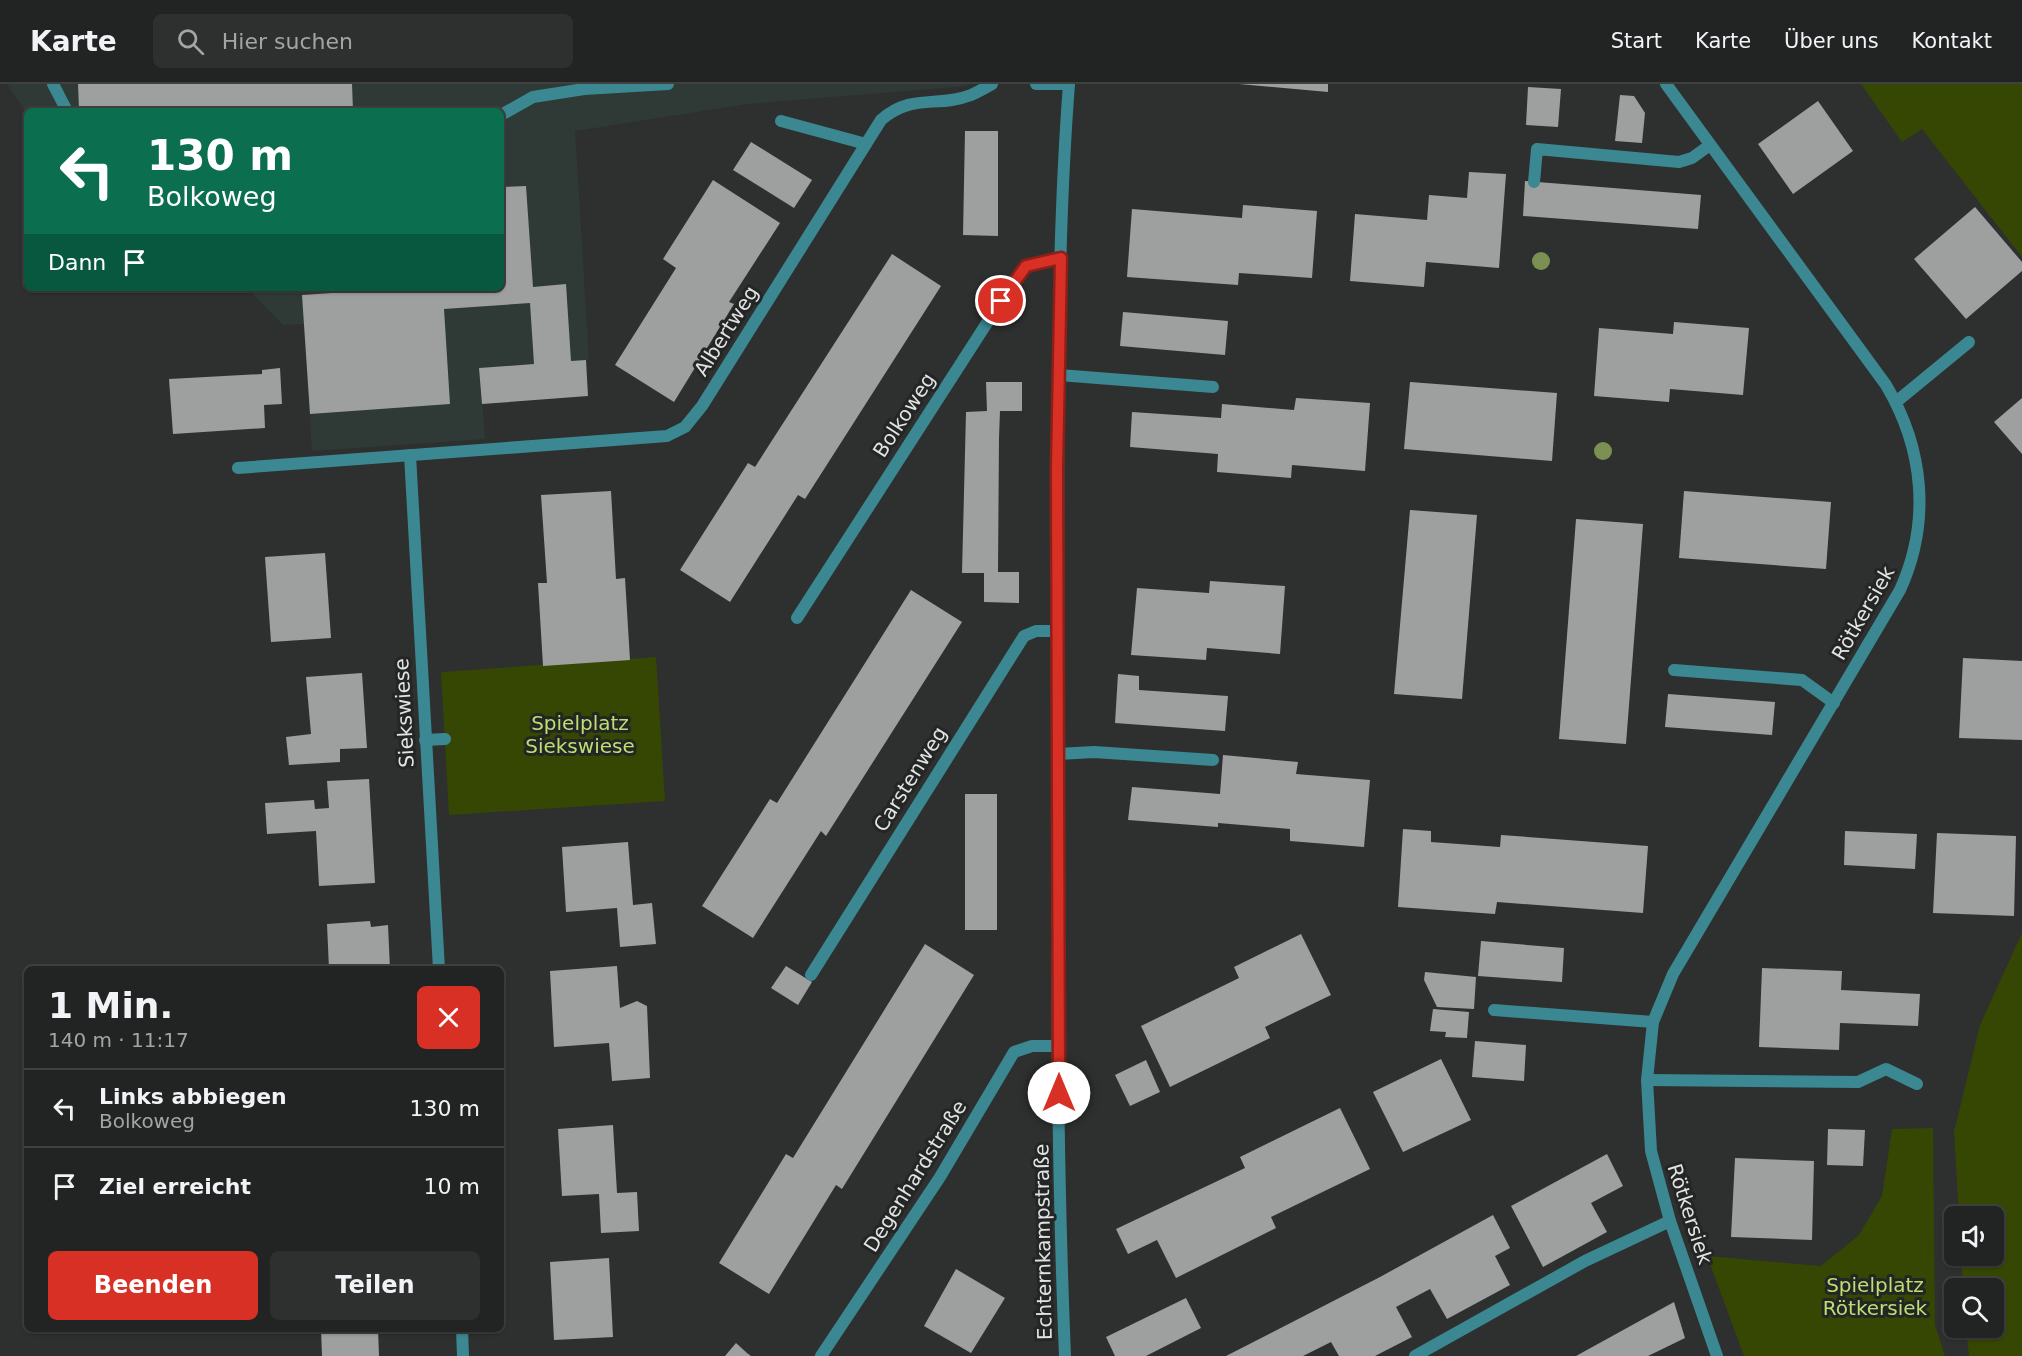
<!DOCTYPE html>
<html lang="de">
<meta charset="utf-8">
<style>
:root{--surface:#222423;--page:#2e3030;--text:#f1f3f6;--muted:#a2a4a6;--line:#3f4141;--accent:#d93025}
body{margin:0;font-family:"DejaVu Sans",sans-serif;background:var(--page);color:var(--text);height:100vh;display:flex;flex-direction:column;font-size:22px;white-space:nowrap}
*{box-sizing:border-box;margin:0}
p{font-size:20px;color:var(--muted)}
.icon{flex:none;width:33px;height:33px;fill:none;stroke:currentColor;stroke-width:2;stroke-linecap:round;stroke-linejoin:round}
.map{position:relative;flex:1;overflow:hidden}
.side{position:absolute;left:24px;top:882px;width:480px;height:366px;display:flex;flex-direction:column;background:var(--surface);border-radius:9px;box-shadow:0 2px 4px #0004,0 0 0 2px var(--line)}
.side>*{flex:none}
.top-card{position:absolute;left:24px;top:24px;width:480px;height:183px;border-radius:9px;box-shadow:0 2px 4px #0004,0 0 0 2px var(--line);background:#0b6e4f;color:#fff;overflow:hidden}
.fabs{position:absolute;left:1944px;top:1122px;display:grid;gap:12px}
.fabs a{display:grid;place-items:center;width:60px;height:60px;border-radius:9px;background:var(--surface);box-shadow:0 2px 4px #0004,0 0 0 2px var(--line);font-size:30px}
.pin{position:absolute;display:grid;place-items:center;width:51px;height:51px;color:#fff;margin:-26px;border:3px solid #fff;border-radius:50%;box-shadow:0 2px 6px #0007}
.me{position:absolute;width:66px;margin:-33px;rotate:0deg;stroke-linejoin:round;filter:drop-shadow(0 0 4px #0008)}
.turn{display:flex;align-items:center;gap:21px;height:126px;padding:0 24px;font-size:27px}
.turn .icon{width:78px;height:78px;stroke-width:2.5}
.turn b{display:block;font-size:42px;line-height:51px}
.then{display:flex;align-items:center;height:57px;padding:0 24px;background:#0003;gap:12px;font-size:22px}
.round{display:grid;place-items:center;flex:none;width:63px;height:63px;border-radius:9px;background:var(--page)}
.head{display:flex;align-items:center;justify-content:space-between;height:102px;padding:0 24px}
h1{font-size:36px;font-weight:700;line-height:45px}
.button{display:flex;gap:12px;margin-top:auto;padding:12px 24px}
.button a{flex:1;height:69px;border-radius:9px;background:var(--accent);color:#fff;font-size:24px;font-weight:700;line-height:69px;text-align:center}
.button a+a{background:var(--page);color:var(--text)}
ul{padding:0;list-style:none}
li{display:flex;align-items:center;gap:18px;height:78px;padding:0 24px;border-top:2px solid var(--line)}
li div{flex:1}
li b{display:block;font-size:22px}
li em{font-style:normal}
header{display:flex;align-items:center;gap:36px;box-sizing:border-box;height:84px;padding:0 30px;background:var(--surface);border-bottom:2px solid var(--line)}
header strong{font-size:28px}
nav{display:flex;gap:33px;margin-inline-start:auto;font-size:21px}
.search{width:420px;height:54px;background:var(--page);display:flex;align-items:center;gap:15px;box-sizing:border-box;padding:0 21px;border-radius:9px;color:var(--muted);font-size:22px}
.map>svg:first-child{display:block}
.built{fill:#2f3a37}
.green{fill:#364603}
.building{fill:#9da09e}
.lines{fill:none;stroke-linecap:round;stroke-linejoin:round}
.lane{stroke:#3b8892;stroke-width:12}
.street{stroke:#3b8892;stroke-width:12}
.tree{fill:#7c9053}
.route-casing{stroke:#8d1f18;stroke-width:15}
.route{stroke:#d93025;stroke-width:10}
.labels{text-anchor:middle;stroke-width:6;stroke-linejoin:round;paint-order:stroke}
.street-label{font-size:20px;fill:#e2e4e3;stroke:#232625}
.park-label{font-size:20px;fill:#bdde71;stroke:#232625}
</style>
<header>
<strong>Karte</strong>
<div class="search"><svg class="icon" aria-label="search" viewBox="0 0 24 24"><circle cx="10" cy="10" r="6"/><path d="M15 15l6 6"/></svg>Hier suchen</div>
<nav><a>Start</a><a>Karte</a><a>Über uns</a><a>Kontakt</a></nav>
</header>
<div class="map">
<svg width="2022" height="1272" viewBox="0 0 2022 1272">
<rect width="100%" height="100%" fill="#2d302f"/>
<path class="built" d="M7 0H967V2L748 20 575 47 589 276 480 284 485 355 312 367 304 240 283 241 247 204H501V27H27V30Z"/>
<g class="green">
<path d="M1861 0H2022V173L1922 45 1902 58Z"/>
<path d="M656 573 665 717 449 731 441 588Z"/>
<path d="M2022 849V1272H1969L1966 1244H1994V1204H1963L1961 1172H1994V1132H1959L1954 1048 1980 941Z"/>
<path d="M1933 1044 1935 1241 1945 1272H1744L1707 1172 1821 1182 1859 1151 1882 1112 1892 1045Z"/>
</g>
<g class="building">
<path d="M78 0H352L353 27H96V23L79 25Z"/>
<path d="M1239 0H1328V8Z"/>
<path d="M1528 3 1561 5 1558 43 1526 41Z"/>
<path d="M1620 11 1634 12 1645 29 1642 59 1615 57Z"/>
<path d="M1818 17 1853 67 1793 110 1758 60Z"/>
<path d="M965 47H998V152L963 151Z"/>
<path d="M751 58 812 96 794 124 733 86Z"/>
<path d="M1469 88 1506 90 1499 184 1426 178 1424 203 1350 197 1355 130 1427 136 1429 111 1467 114Z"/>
<path d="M713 96 780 139 729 218 734 220 674 318 615 281 676 184 663 175Z"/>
<path d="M1525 97 1701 111 1698 145 1523 132Z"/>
<path d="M526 102 533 203 566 200 571 277 586 276 588 312 482 320 479 284 534 280 530 219 444 225 450 320 310 330 302 211 406 204H501V103Z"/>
<path d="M1243 121 1317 127 1312 194 1239 189 1238 201 1127 193 1132 125 1242 134Z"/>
<path d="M1975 123 2022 178V187L1966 235 1914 175Z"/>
<path d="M892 170 941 202 805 415 798 411 730 518 680 486 748 379 755 383Z"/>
<path d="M1123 228 1228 237 1225 271 1120 262Z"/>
<path d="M1674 238 1749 244 1743 311 1670 305 1669 318 1594 312 1599 244 1673 250Z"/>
<path d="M280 284 282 320 264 321 265 344 173 350 169 295 262 290V286Z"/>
<path d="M986 298H1022V327H1000L999 354 998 488H1019V519L984 518V489H962L966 328 987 327Z"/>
<path d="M1410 298 1557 309 1552 377 1404 365Z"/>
<path d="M1296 314 1370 319 1365 387 1292 381 1291 394 1217 388 1218 370 1130 363 1132 328 1221 334 1222 320 1294 326Z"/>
<path d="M2022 314V370L1994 338Z"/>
<path d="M611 407 616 495 625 494 630 576 543 582 538 499H547L541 411Z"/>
<path d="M1684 407 1831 418 1826 485 1679 474Z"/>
<path d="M1410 426 1477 431 1462 615 1394 610Z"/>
<path d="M1576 435 1643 440 1626 660 1559 655Z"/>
<path d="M325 469 331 554 271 558 265 473Z"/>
<path d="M1210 497 1285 502 1280 570 1207 564 1206 576 1131 571 1137 504 1209 509Z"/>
<path d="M911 506 962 538 826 752 821 747 753 854 702 822 770 715 777 719Z"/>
<path d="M1963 574 2022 577V656L1959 654Z"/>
<path d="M362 589 367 664 340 665V678L289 681 286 653 311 650 306 593Z"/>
<path d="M1118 590 1139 592V606L1228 612 1225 647 1115 639Z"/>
<path d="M1668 610 1775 618 1772 651 1665 643Z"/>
<path d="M1223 671 1298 678 1296 690 1370 696 1364 763 1290 757V745L1218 739V743L1128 736 1132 703 1220 710Z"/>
<path d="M369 695 375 799 319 802 316 747 267 750 265 719 314 716 315 725 329 724 327 697Z"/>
<rect x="965" y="710" width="32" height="136"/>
<path d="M1403 745 1431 747V758L1500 763 1501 751 1648 762 1643 829 1497 818 1495 830 1398 823Z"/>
<path d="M1845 747 1917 750 1915 785 1844 781Z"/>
<path d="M1937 749 2016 752 2014 832 1933 829Z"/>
<path d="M628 758 633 821 652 819 656 860 620 863 617 824 566 828 562 763Z"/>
<path d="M370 837 371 843 388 841 390 885H329L327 840Z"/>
<path d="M1301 850 1331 911 1265 943 1270 954 1170 1003 1141 942 1239 894 1234 883Z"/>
<path d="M1481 857 1564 864 1562 898 1478 892Z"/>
<path d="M925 860 974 891 842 1105 836 1101 769 1210 719 1179 786 1070 793 1074Z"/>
<path d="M617 882 620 924 637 917 647 922 650 994 612 997 609 959 554 963 550 887Z"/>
<path d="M786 882 812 898 798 921 771 904Z"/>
<path d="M1762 884 1842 887 1841 906 1920 910 1918 942 1840 939 1839 966 1759 963Z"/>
<path d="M1425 888 1476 893 1474 925 1437 923 1424 896Z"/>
<path d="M1433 925 1469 928 1467 954 1445 953 1446 948 1430 947Z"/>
<path d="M1475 957 1526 961 1524 997 1472 993Z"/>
<path d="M1441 975 1471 1036 1403 1068 1373 1008Z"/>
<path d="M1146 976 1160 1008 1130 1022 1115 991Z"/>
<path d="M1340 1024 1370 1085 1271 1133 1276 1144 1176 1194 1157 1156 1128 1170 1116 1145 1245 1084 1240 1073Z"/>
<path d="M613 1041 617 1109 637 1108 639 1147 601 1149 599 1110 562 1112 558 1045Z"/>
<path d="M1828 1045 1865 1046 1863 1082 1827 1081Z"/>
<path d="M1607 1070 1623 1102 1591 1119 1607 1148 1543 1183 1511 1122Z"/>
<path d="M1735 1074 1814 1077 1812 1156 1731 1153Z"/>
<path d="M1493 1131 1510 1164 1495 1172 1510 1201 1447 1235 1430 1205 1396 1223 1412 1253 1375 1272H1339L1331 1258 1303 1272H1226L1380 1193Z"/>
<path d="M609 1174 613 1253 554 1256 550 1178Z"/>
<path d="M956 1185 1005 1214 971 1269 924 1242Z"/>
<path d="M1186 1214 1201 1244 1146 1272H1115L1106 1253Z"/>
<path d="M1674 1218 1685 1254 1648 1272H1576Z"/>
<path d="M321 1245H378L379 1272H322Z"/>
<path d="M736 1259 747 1269 751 1272H725Z"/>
</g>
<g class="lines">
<g class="lane">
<path d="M53 0 67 27"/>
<path d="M501 31 533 13 584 5 668 0"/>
<path d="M781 37 866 60"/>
<path d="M1534 98 1537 65 1679 78 1692 74 1710 61"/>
<path d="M1059 291 1213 303"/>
<path d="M1896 318 1969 258"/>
<path d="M238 384 667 352 685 343 702 322 881 36C911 9 938 24 971 11 978 8 985 4 992 0"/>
<path d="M797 534 1014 197 1026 182 1061 174"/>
<path d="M1674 586 1802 596 1834 619"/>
<path d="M425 656 445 655"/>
<path d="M1058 670 1094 668 1213 676"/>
<path d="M811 891 1024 552 1036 547H1058"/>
<path d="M1494 926 1653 938"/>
<path d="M1647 996 1858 998 1886 985 1917 1000"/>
<path d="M1415 1272 1585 1177 1670 1137"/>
</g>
<g class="street">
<path d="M1036 0H1069"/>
<path d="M1666 0 1886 301C1924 365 1931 438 1900 506L1673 890 1653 938 1647 996 1651 1067 1670 1137 1717 1272"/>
<path d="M410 371 439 885"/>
<path d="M462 1245 463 1272"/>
<path d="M821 1272 940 1093 1014 968 1032 962H1058"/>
<path d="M1065 1272C1055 1031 1057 790 1058 550 1059 367 1055 183 1069 0"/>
</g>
</g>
<g class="tree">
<circle cx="1541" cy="177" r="9"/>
<circle cx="1603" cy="367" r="9"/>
</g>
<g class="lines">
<g class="route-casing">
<path id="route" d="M1001 217 1026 182 1061 174 1057 384 1059 1009"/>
</g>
<use href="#route" class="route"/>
</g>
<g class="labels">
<g class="street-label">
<text transform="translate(726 247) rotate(-58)" y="7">Albertweg</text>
<text transform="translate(904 331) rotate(-57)" y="7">Bolkoweg</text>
<text transform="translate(1863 529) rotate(-60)" y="7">Rötkersiek</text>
<text transform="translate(404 629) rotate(-93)" y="7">Siekswiese</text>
<text transform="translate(910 695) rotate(-58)" y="7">Carstenweg</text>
<text transform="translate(915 1092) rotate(-58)" y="7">Degenhardstraße</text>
<text transform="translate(1690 1130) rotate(72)" y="7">Rötkersiek</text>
<text transform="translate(1043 1158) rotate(-91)" y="7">Echternkampstraße</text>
</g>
<g class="park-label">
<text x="580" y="646">Spielplatz<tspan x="580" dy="23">Siekswiese</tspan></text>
<text x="1875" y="1208">Spielplatz<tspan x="1875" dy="23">Rötkersiek</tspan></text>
</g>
</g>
</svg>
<div class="fabs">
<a><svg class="icon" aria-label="sound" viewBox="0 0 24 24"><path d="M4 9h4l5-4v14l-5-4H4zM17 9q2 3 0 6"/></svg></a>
<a><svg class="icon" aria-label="search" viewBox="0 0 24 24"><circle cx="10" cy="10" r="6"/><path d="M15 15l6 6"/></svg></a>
</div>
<div class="pin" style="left:1001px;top:217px;background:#d93025"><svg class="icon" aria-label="arrive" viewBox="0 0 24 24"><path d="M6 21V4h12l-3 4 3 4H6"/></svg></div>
<svg class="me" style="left:1059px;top:1009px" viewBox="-20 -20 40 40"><circle r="19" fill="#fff"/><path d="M0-13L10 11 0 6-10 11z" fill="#d93025"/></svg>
<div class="top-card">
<div class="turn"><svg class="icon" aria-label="left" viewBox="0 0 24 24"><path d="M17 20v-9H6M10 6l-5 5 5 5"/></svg><div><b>130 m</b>Bolkoweg</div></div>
<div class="then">Dann<svg class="icon" aria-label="arrive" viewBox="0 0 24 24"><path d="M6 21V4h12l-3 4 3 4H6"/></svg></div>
</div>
<section class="side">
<div class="head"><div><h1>1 Min.</h1><p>140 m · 11:17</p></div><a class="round" style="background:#d93025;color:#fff"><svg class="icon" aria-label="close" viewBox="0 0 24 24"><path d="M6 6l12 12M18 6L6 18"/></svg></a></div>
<ul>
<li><svg class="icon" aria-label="left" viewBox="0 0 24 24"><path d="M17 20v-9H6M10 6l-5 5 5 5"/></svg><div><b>Links abbiegen</b><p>Bolkoweg</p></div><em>130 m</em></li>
<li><svg class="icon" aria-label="arrive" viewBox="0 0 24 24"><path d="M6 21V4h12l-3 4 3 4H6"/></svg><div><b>Ziel erreicht</b></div><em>10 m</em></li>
</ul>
<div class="button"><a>Beenden</a><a>Teilen</a></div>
</section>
</div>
